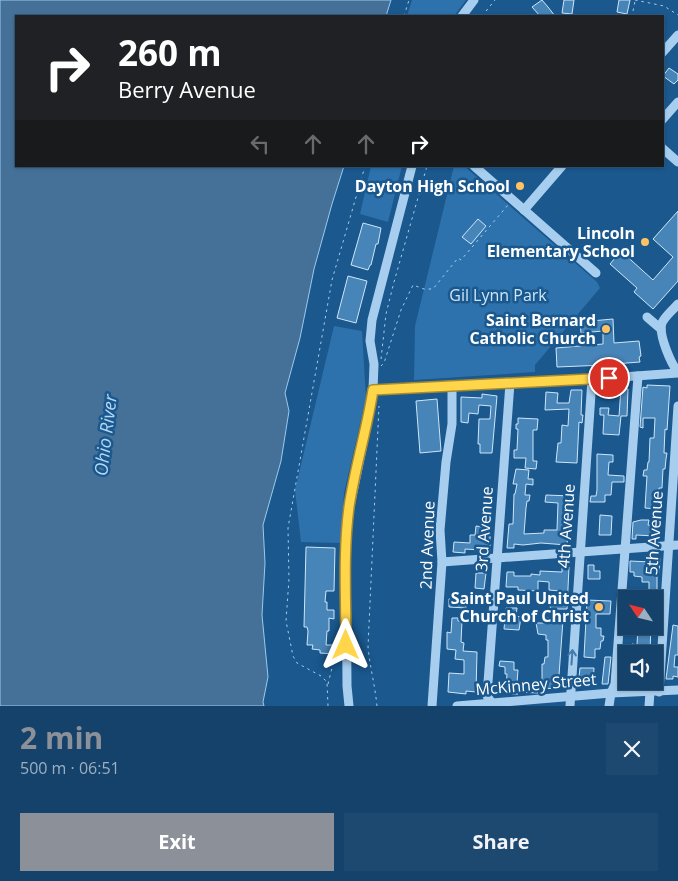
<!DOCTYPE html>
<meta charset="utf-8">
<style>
:root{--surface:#14426a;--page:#1d4970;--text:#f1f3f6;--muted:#9db0c1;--line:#335b7e;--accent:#8c9099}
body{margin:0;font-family:"Open Sans",sans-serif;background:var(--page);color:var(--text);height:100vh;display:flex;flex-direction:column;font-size:19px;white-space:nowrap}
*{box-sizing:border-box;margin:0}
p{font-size:16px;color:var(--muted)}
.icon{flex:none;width:28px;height:28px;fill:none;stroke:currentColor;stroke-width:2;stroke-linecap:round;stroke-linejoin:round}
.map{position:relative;height:706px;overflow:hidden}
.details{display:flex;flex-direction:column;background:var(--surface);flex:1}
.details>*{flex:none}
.top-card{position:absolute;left:15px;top:15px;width:649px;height:152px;border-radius:0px;box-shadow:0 1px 4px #0004,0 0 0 1px var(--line);background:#202124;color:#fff;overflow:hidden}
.needle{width:32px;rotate:305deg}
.fabs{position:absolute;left:618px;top:590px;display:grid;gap:10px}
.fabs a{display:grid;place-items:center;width:45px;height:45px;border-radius:0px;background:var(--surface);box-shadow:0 1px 4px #0004,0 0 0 1px var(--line);font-size:25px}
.pin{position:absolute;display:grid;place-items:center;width:42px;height:42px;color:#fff;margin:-21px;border:2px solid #fff;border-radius:50%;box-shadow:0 1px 5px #0007}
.me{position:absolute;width:55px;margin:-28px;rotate:0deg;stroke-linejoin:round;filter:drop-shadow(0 0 4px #0008)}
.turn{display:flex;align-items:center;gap:18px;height:105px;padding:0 20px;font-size:22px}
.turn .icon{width:65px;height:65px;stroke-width:2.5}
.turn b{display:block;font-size:35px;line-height:42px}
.lanes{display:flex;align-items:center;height:48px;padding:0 20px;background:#0003;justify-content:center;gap:25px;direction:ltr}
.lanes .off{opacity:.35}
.round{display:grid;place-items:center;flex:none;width:52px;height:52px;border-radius:0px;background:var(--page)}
.summary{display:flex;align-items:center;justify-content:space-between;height:85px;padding:0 20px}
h1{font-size:30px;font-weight:700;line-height:38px;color:var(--accent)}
.button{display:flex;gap:10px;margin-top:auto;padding:10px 20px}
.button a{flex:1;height:58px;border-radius:0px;background:var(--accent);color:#fff;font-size:20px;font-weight:700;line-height:58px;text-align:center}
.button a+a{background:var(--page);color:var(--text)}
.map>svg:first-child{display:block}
.green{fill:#2d72ac}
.water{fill:#457198;stroke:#9acaf0}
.building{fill:#4784b8;stroke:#cde6fa}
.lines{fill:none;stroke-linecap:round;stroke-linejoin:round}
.path{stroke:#a7ceee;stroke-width:1;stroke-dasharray:2.5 4;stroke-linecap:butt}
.minor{stroke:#a7ceee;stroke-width:9}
.oneway{stroke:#447bab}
.route-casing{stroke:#a68a30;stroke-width:12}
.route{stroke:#ffd54a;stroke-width:9}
.poi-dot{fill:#ffc364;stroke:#1a588e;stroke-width:2}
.labels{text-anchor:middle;stroke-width:5;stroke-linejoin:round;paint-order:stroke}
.poi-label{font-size:16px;font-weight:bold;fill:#fff;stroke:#1a588e;text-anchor:end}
.park-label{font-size:16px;fill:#cde6fa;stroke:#1a588e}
.street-label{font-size:16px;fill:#fff;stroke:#1a588e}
.water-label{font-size:18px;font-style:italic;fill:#b3d8f5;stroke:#1a588e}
</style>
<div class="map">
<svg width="678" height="706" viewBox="0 0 678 706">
<rect width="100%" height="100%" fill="#1a588e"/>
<g class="green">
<path d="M412 0H466L454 16H407Z"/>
<path d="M371 166H402L388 222 360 214Z"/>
<path d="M454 166H464L597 282 600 288 535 365V372L414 380 415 326Z"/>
<path d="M334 326 362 331 366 398 344 493 341 543 301 542 295 490Z"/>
</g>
<path class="water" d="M0 0H391L386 16H16V166H344L332 204 314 269 300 338 285 393 289 411 281 461 263 525 265 563 262 615 268 677 263 702 264 706H0Z"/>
<g class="building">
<path d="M542 0 548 7 555 16H540L532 7Z"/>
<path d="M564 0H574L572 14 562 13Z"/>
<path d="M619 0H630L627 14 617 12Z"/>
<path d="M669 68 678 74V80L674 84 663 76Z"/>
<path d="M678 211V281L653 309 634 292 637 288 610 264 621 251 653 280 673 257 653 239Z"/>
<path d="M478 219 486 226 471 244 462 237Z"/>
<path d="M363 223 381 228 378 244H376L371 265H370L368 270 351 265Z"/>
<path d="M348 276 367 281 356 323 337 318Z"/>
<path d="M613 319 614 343 639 341 641 356 639 357 640 362 614 364V367L605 368V365L557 367 556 348 603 344V331L581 333 580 322Z"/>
<path d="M647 385 670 386 667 430 665 429 664 453H667L666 459 665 469H663L662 488H659V509L645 508 647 476H643L644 470H647L648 462H649L650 438H654L655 418H643V428L640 427 643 387 647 388Z"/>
<path d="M621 388 628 389 627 416H621L619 435 603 434 604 415H600V408H609L608 415 619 416Z"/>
<path d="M571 390H582L581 415H583L582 423 579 422 577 463 556 462 558 443H561L562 425 568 426 569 409 545 410 546 392 558 393 557 403H569Z"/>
<path d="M482 394 497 396 492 453H480V444H478L479 419H490L491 406 479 405 478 414 469 413 468 423 461 422V397L482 398Z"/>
<path d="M437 399 441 451 420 453 416 401Z"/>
<path d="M518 418 538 419 537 430H533V461H537L536 469 525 468 526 458H514V450H517L518 429H516V424H518Z"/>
<path d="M597 454 613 455V462H609L608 475 624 476V482H612L611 495H605V502H590L591 496H596L597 490Z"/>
<path d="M516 469 529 470 528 479H533V485L526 484 525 495H530L529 501H527L526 508 524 534 544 533V530H557L558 503 545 502 546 495 571 496 567 545 541 543 523 545 514 544V548H507L509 524H513L514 494H515L517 484H513Z"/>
<path d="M600 515 612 516 611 535H599Z"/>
<path d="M641 520H649L648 525 656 526 655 536 636 535V539H632L633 522Z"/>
<path d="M476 526 490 528V552L481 553V550L465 549V553L453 552 454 542 470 543V535H475Z"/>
<path d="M306 547 335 548 334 591H326L325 602H327V610H334V619L329 618V631H327L326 645H335V654L320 653V650L312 649 313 645H307L308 631 307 627H304Z"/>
<path d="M652 557 660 558 659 573H657V592L649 591V582H642V577L634 576V572H630V561L651 562Z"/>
<path d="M588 565H594V571H600V579H588Z"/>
<path d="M562 567H569L567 609H550L551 601H559L560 591 549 590V582L538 581V591L518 590V587H506L507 572H514V576H531V574L540 575V571L562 572Z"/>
<path d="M476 573H486L484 589 475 588Z"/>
<path d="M449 599 466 600V608L449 607Z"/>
<path d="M587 600 611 601 610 614H596V628H601V636H604L603 641H601L600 649H595V658L584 657Z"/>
<path d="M506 608H517L516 616 521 617 519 630 504 629Z"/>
<path d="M452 618H458V621H462L461 642 464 643 463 651 477 652 476 692 466 691V694L448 692 449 673 464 674V660L455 659 456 650 447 649V632L451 633Z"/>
<path d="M547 618 563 620 558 689 542 688V664H544L545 657H548V640H546V635L538 634 536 623H547Z"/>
<path d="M673 625 678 626V655H675L674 667H678V677L673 676V679H666Z"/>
<path d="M638 626H651L650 651H640L639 654H626V656H623L624 647 632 648V644L637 645Z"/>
<path d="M605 657H611L608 684H602Z"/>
<path d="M500 661 514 662V670H518L517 683 519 685H538V693L518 692V694H512L513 689 506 688 507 674H505V667L499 666Z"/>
<path d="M580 668H594L593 684 578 686Z"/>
</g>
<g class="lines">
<g class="path">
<path d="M635 0 664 6 678 15"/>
<path d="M404 16 409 0"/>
<path d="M482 16 495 0"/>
<path d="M576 16 580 15 586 16"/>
<path d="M629 16 633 11 635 1"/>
<path d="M381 359 386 314 394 282 427 166"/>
<path d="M381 366 384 363 401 310 413 285 424 289H433L458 258 461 260 508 205"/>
<path d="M328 684 334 660"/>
<path d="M328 706 327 682 321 676 297 663 293 656 286 621 289 579 288 528 332 280 365 166"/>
<path d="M377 706C375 686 370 667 368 647L379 406"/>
</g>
<g class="minor">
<path d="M462 16 474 0"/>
<path d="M662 53 678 35"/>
<path d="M662 120 678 102"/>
<path d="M662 148 678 162"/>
<path d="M474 166 596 273"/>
<path d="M524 210 562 166"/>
<path d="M678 304C673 310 665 316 662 323 658 334 671 364 678 372"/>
<path d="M647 317 661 329"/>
<path d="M373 390 452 385 580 380 678 373"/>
<path d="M442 562 678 545"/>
<path d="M659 692 678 406"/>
<path d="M349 706 347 686 346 540 350 506 368 420 373 390 374 364 370 341 372 320 412 166"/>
<path d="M432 706 442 562 440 530 446 462 452 424V385"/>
<path d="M457 706 611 693 678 690"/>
<path d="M492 706V703L487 696 510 383"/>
<path d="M570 706 592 379"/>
<path d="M609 706 611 693 615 684 638 376"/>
<path d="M649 706 650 692"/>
</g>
</g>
<defs><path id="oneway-shaft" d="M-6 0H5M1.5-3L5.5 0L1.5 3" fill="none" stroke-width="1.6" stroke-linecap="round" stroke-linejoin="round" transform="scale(1.25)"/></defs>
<use class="oneway" href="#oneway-shaft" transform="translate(572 657) rotate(-86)"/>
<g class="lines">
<g class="route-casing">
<path id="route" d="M346 645C346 599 343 552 349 507 355 467 367 429 373 390L609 378"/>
</g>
<use href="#route" class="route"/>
</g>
<g class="poi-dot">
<circle cx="520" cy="186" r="5"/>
<circle cx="645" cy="242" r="5"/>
<circle cx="606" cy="329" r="5"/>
<circle cx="599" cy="607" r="5"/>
</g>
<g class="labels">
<g class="poi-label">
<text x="510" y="192">Dayton High School</text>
<text x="635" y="239">Lincoln<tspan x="635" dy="18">Elementary School</tspan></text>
<text x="596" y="326">Saint Bernard<tspan x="596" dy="18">Catholic Church</tspan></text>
<text x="589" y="604">Saint Paul United<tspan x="589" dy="18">Church of Christ</tspan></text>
</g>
<g class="park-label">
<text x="498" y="301">Gil Lynn Park</text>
</g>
<g class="street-label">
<text transform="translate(566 526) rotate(-86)" y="6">4th Avenue</text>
<text transform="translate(484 529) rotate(-86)" y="6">3rd Avenue</text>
<text transform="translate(654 533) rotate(-86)" y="6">5th Avenue</text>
<text transform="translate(427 545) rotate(-88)" y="6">2nd Avenue</text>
<text transform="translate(536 684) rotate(-5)" y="6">McKinney Street</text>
</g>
<g class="water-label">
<text transform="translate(106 435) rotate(-83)" y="6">Ohio River</text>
</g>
</g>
</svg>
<div class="fabs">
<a><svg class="needle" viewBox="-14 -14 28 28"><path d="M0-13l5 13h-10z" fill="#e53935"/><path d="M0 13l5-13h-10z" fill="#9db0c1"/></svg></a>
<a><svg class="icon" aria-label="sound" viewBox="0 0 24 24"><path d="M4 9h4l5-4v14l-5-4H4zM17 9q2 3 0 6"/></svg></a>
</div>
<div class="pin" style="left:609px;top:378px;background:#d93025"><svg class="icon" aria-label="arrive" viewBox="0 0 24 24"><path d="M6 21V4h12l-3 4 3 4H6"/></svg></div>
<svg class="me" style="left:346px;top:645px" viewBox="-20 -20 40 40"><path d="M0-17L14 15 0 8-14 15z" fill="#ffd54a" stroke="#fff" stroke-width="4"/></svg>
<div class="top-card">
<div class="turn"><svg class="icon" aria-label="right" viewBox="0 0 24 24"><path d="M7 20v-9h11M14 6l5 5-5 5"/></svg><div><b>260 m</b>Berry Avenue</div></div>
<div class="lanes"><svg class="icon off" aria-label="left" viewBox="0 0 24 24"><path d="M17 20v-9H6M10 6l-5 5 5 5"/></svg><svg class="icon off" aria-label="ahead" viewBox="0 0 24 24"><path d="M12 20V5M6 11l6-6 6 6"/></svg><svg class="icon off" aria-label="ahead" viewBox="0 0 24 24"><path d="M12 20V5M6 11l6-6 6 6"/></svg><svg class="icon" aria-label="right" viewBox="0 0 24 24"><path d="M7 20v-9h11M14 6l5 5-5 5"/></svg></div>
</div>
</div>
<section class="details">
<div class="summary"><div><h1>2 min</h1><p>500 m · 06:51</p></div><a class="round"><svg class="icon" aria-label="close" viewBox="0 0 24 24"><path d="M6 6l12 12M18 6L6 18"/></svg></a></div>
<div class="button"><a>Exit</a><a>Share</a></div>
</section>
